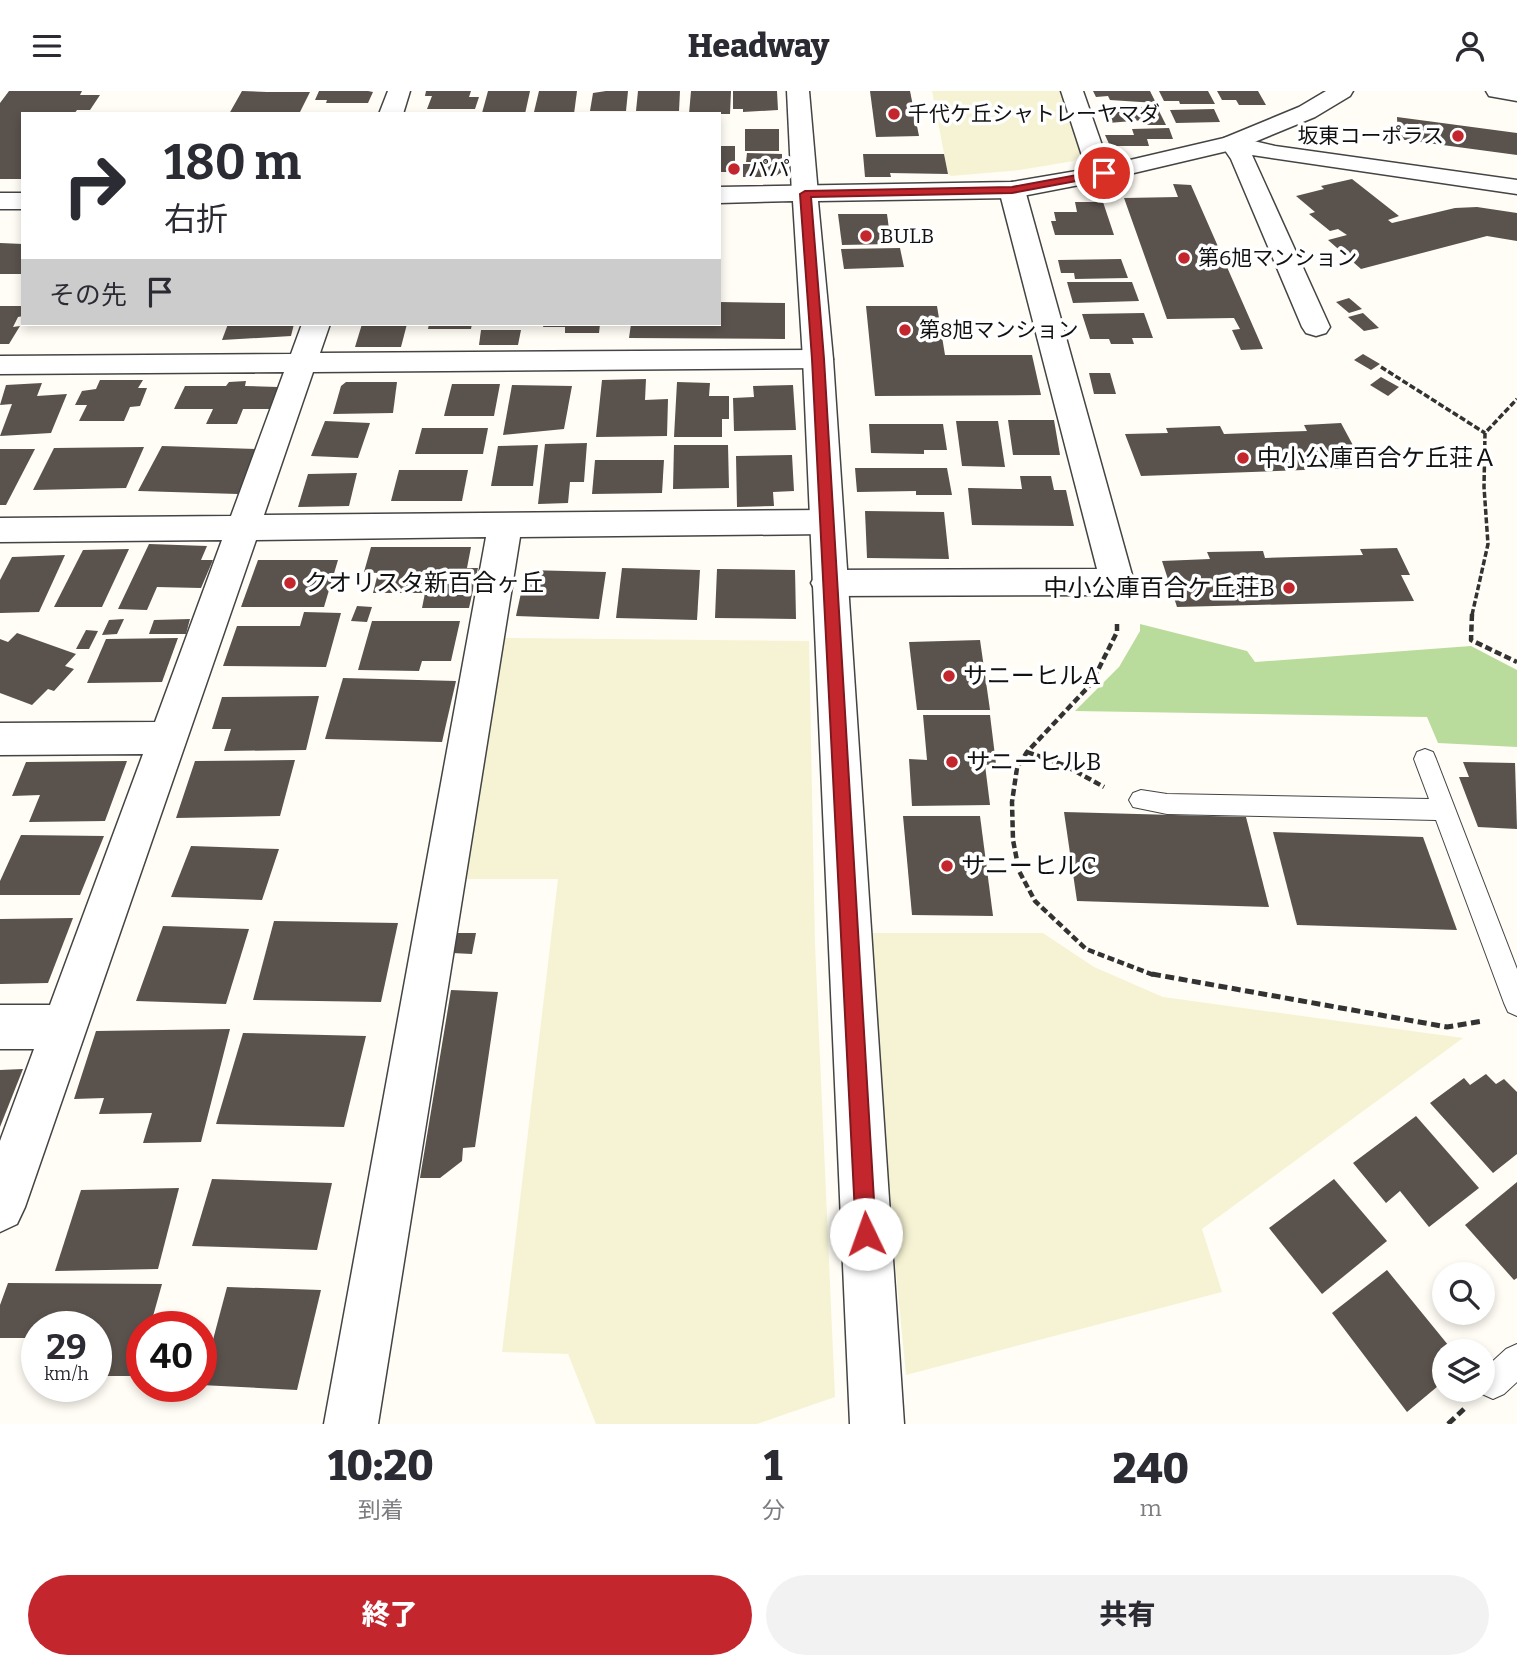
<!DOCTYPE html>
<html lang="ja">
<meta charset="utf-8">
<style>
:root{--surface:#fff;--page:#f2f2f3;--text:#2b2b33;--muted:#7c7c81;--accent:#c4262e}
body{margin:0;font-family:Bitter,"Noto Sans JP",serif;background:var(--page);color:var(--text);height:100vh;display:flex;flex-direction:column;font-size:26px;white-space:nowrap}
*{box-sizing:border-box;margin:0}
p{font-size:23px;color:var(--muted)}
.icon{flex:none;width:38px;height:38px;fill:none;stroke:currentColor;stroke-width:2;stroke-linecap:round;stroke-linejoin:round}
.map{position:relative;height:1333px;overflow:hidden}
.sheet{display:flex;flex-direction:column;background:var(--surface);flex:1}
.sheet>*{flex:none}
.hud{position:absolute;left:21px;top:21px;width:700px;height:214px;border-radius:0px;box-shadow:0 4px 10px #0003;background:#fff;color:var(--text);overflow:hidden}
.buttons{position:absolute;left:1432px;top:1171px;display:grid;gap:14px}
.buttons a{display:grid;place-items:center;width:63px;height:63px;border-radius:50%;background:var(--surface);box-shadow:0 4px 10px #0003;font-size:35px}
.speed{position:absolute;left:21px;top:1220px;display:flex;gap:14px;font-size:35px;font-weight:700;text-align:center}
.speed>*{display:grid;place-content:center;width:91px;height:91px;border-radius:50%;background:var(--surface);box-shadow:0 4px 10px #0003;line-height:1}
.speed small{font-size:18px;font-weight:400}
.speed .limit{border:10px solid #d22;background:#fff;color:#111}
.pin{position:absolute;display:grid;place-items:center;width:60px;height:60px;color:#fff;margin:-30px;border:4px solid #fff;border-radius:50%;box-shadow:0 2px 7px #0007}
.me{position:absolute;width:77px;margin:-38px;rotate:357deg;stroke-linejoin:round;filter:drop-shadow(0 0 5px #0008)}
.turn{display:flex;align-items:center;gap:24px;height:147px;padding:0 28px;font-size:32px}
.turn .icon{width:91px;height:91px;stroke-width:2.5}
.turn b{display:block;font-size:49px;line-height:60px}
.then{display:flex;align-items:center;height:66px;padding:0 28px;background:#0003;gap:14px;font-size:26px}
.eta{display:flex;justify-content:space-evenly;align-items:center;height:119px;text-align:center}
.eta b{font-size:42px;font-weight:800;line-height:49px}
.cta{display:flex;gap:14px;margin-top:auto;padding:14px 28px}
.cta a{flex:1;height:80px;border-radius:42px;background:var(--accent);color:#fff;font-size:28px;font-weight:800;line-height:80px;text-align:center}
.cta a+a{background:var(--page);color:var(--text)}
header{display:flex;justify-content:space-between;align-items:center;height:91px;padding:0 28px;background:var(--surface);font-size:32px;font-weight:800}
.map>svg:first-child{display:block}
.farmland{fill:#f6f3d4}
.forest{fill:#b9dc9c}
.building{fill:#5a524d}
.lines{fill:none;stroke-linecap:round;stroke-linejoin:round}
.service-casing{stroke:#444;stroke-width:2}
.minor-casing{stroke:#444;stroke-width:3}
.tertiary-casing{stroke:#444;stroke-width:3}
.path-far2{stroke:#333;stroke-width:3.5;stroke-dasharray:6 2.5;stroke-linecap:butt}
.path-far1{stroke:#333;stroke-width:4.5;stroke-dasharray:7 3.5;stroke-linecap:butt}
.path{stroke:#333;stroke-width:5;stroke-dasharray:9 4.5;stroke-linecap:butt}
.service{fill:#fff;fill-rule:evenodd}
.minor{fill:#fff;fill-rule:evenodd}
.tertiary{fill:#fff;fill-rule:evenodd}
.route{fill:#c4262e;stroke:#7f191e;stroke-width:2}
.poi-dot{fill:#c4262e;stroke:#fff;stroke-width:2.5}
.labels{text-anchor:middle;stroke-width:7;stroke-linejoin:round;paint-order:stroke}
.far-poi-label{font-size:21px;fill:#111;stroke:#fff;text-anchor:start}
.poi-label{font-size:24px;fill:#111;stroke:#fff;text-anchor:start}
</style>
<header><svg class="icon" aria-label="menu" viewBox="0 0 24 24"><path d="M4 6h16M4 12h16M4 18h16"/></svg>Headway<svg class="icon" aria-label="person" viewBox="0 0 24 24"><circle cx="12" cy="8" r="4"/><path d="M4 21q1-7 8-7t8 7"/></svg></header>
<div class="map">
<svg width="1517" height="1333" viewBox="0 0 1517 1333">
<rect width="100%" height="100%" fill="#fffdf5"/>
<g class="farmland">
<path d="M932 0H1060L1081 63 1074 70 1020 79 951 85 948 83Z"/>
<path d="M500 547 809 550 815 853 835 1306 757 1333H596L568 1263 502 1261 558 788H461Z"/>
<path d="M869 842H1043L1094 876 1163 906 1463 947 1202 1138 1222 1201 906 1284 882 1037Z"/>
</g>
<path class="forest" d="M1140 533 1247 560 1255 571 1471 555 1517 579V656L1438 652 1427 626 1075 620 1119 576 1140 540Z"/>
<g class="building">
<path d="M9 0H82L80 4H100L90 19H77L74 23H23V88H0V12Z"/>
<path d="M242 0 267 1H310L299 23H229Z"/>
<path d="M319 0H368L373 1 368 12H326L327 9H315Z"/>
<path d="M426 0H471L469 6H479L475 18H427L432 5H425Z"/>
<path d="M488 0H530L525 23 482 22Z"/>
<path d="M539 0H577L574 23 534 21Z"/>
<path d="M606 0H628L626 20H590L593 2Z"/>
<path d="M638 0H680L679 20H636Z"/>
<path d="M691 0H731L730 23H689Z"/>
<path d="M733 0H777L778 19 743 21V18H733Z"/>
<path d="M870 0H910L919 45 876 46Z"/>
<path d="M1093 0H1150L1156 12 1110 9 1108 5 1096 6Z"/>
<path d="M1159 0H1208L1215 13H1180L1179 10H1164Z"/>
<path d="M1217 0H1258L1266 14H1239L1236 9H1222Z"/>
<path d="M1157 16 1166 34H1147L1145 29 1108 32 1103 22 1116 21 1114 17Z"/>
<path d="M1214 18 1220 31 1176 32 1170 19Z"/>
<path d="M1397 26 1517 42V64L1398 48Z"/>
<path d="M1169 37 1173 48H1147L1149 55H1110L1105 44H1134L1132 38Z"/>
<rect x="745" y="38" width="34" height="22"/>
<rect x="719" y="55" width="16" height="26"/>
<path d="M747 62 782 63V71H746Z"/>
<path d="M863 63H944L948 83 890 82 891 86H865Z"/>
<path d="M743 73H782V81L774 86H743Z"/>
<path d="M1352 88 1399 125 1388 129 1392 132 1455 117 1477 116 1517 122V150L1487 145 1361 178 1328 149 1347 144 1338 138 1330 140 1309 123 1315 121 1296 105 1324 98 1321 95Z"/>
<path d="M1173 93 1191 94 1263 258 1241 259 1232 239 1240 238 1234 227 1167 228 1124 107 1178 106Z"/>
<path d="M1075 111H1103L1114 144H1055L1051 130H1056L1054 121H1077Z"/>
<path d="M838 123H887L891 153 842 154Z"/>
<path d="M0 152 23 153V183H0Z"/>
<path d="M900 157 904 176 844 178 841 158Z"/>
<path d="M1121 168 1128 187 1075 188 1074 182H1061L1058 169Z"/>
<path d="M1067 191H1132L1139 210 1073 212Z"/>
<path d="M1349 207 1362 218 1349 222 1336 211Z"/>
<path d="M719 211 785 212V248L629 247 631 233H719Z"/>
<path d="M0 215H23V225L18 226 13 236 20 235 9 253H0Z"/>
<path d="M866 215H937L945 264H1032L1041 304 875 305Z"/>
<path d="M1144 222 1153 247H1132L1134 253H1111L1109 248H1090L1082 223Z"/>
<path d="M1363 222 1379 237 1364 240 1348 226Z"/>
<path d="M228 233H294L291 245 222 249Z"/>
<path d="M362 233H407L401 256H355Z"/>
<path d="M429 233H472L471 238H428Z"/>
<path d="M544 233H600L599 242H565V236H543Z"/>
<path d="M481 239H521L518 254H479Z"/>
<path d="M1363 263 1380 273 1371 279 1354 269Z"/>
<path d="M1089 282H1110L1116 303H1094Z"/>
<path d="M1381 286 1399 296 1388 305 1370 294Z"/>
<path d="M646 288 645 309 668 308 667 345 596 346 602 289Z"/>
<path d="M100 289H143L138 297H147L140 315 130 316 124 330H79L87 314H75L82 300 96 298Z"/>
<path d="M246 290 245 295 278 296 270 318H243L237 333H206L213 318H174L185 295H226L229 291Z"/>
<path d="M346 291H397L393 322 333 323 341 295Z"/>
<path d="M677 291 710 292 709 305H729V328H722V346H674Z"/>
<path d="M42 292 37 305 67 303 51 342 0 345 12 313 0 314 6 294Z"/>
<path d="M452 293H500L494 325H444Z"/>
<path d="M512 294 572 295 564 338 503 344Z"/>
<path d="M793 294 796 339 734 340 733 307 754 306 753 295Z"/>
<path d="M1008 329H1054L1060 364H1013Z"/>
<path d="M325 330 370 332 358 367 311 365Z"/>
<path d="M956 330H998L1005 376 962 375Z"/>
<path d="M1341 332 1355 358H1346L1356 377 1141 385 1125 343 1168 342 1166 337 1220 335 1224 343 1307 340 1304 334Z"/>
<path d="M869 333H943L947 359H924V363L871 362Z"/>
<path d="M422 337H488L483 363H415Z"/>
<path d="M587 352 584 391H570L568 412 538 413 545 353Z"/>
<path d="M538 354 533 395H491L498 355Z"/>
<path d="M674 354H728L729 397 673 398Z"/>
<path d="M162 355 258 358 238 403 138 400Z"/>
<path d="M144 356 126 397 33 399 54 357Z"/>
<path d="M0 358H35L6 414H0Z"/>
<path d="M792 364 794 400 773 401 774 415 737 416 736 365Z"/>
<path d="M595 369H664L662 402 592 403Z"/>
<path d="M855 377H947L952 404H916V400L857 401Z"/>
<path d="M399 379H468L462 410H391Z"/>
<path d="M357 382 349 415 298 416 308 383Z"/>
<path d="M1020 385H1051L1054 399H1066L1074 435 972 434 968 397 1022 398Z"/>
<path d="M865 420 944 421 949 468 867 467Z"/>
<path d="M149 453 207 455 201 469H213L201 497 157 496 147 519 118 518Z"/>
<path d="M371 456H471L467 477H478L469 517H422L425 502H373L378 482 364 481Z"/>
<path d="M1397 457 1410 484H1401L1414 510 1177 516 1162 470 1210 468 1207 461 1263 460 1265 467 1363 464 1360 458Z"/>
<path d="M129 458 102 516H54L83 459Z"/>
<path d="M65 464 39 521 0 522V489L12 466Z"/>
<path d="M258 469H338L324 516H241Z"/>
<path d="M622 477 700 479 697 529 616 527Z"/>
<path d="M717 478 795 479 796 528 715 527Z"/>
<path d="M526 479 606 481 599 528 516 525Z"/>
<path d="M357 515 372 516 367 531 351 530Z"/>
<path d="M304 521 341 522 326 576 223 575 237 535H300Z"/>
<path d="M124 528 117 543 102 544 109 529Z"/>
<path d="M190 528 186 543H149L154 529Z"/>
<path d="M372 530H460L451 570H422L419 580 358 579Z"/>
<path d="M86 539 98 540 89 558H76Z"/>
<path d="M17 542 76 563 65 575 74 578 54 600 48 598 32 614 0 602V548L8 551Z"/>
<path d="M178 547 162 591 87 592 106 548Z"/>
<path d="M980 549 990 619H917L909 551Z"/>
<path d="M343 587 456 590 442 651 325 648Z"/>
<path d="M319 605 306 659 224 660 231 638H212L222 606Z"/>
<path d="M923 624H990L996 673 985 674 990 714 912 715 909 668 927 669Z"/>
<path d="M295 669 280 725 176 727 195 670Z"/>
<path d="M127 670 105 730 29 731 40 704 12 705 26 671Z"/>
<path d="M1463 671 1515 672 1517 738 1478 736 1459 686H1469Z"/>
<path d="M1064 721 1246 726 1269 816 1077 810Z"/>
<path d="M903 725H980L993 825 912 824Z"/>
<path d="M1273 741 1423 746 1457 839 1297 834Z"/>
<path d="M21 744 104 745 80 804H0V790Z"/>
<path d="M191 755 279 758 262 809 171 806Z"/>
<path d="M73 827 48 892 0 893V828Z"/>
<path d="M274 830 398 832 381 911 253 909Z"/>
<path d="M163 835 249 838 226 913 136 910Z"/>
<path d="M456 842H476L472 863 452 862Z"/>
<path d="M451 899 498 901 475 1056 463 1057 462 1070 440 1087H420Z"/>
<path d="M230 938 201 1051 143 1052 152 1022 99 1023 104 1007 74 1008 96 940Z"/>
<path d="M243 942 366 945 344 1036 216 1033Z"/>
<path d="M23 978 0 1036V979Z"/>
<path d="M1486 983 1496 993 1504 988 1517 1001V1063L1493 1082 1430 1012 1464 987 1470 994Z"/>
<path d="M1416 1025 1479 1097 1429 1136 1400 1100 1386 1112 1353 1072Z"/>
<path d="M212 1088 332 1092 317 1159 192 1155Z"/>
<path d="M1334 1088 1387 1150 1322 1203 1269 1137Z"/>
<path d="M1517 1091V1187L1514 1189 1465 1134Z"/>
<path d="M179 1097 158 1178 55 1180 81 1099Z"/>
<path d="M1387 1179 1453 1260H1444V1290L1407 1321 1332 1222Z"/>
<path d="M8 1192 162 1193 150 1236H142V1266L137 1285H96V1236H37V1247H0V1214Z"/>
<path d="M227 1196 321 1199 297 1299 201 1294Z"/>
</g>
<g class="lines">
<g class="service-casing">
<g id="service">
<path d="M1425 658 1433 661 1436 668 1517 878V925L1508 921 1504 912 1436 729 1167 723 1133 716 1129 709 1133 702 1141 699 1167 703 1429 708 1414 668 1417 661Z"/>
<path d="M1517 1253V1291L1504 1303 1493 1308 1482 1303V1280L1506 1258Z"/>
</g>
</g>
<g class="minor-casing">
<g id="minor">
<path d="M388 0H410L403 23H379Z"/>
<path d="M787 0H809L818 103 814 108 805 111 796 108 792 103Z"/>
<path d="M1061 0H1083L1112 83 1109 88 1100 90 1091 88 1088 83Z"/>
<path d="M1486 0H1517V10L1489 5Z"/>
<path d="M1232 45 1275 55 1517 89V103L1252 64 1330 236 1326 242 1316 245 1306 242 1302 236 1231 68 1220 52 1224 47Z"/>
<path d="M1012 91 1021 94 1025 99 1134 491 1129 500 1117 504 828 505 816 501 811 492 816 483 828 479 1097 478 999 99 1003 94Z"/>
<path d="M302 233H330L320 262 818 259 828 261 833 268 828 275 818 277 313 281 264 424 826 419 838 423 842 431 838 439 826 443 520 446 378 1333H324L486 446 256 449 25 1116 17 1133 0 1141V1050L34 958H0V914H50L143 663 0 664V632L155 631 222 449 0 451V427L231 425 284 281 0 283V265L291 263Z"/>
</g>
</g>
<g class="tertiary-casing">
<g id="tertiary">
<path d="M1326 0H1353L1350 5 1315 26 1240 57 1100 90 1012 107 818 110 833 268 904 1333H850L803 268 793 110 719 112V96L1012 91 1100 76 1224 47 1299 16Z"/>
<rect x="0" y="102" width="23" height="16"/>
</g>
</g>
<g class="path-far2">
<path d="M1381 276 1485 342"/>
<path d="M1472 524 1488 453 1484 396 1485 342 1517 308"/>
</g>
<g class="path-far1">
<path d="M1472 523 1471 549 1517 571"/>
<path d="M1117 533V541L1091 593 1027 661 1017 677 1012 711 1013 749 1019 780 1035 810 1086 858 1156 885"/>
<path d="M1027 661 1064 674 1104 696"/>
</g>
<g class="path">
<path d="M1152 883 1447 936 1483 930"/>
<path d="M1448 1333 1464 1318"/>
</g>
<use href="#service" class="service"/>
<use href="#minor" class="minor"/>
<use href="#tertiary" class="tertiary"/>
</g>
<path class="route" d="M1104 79 1109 82 1108 84 1012 102 811 106 824 268 876 1143 873 1151 866 1154 859 1151 856 1143 812 268 800 103 805 100 1012 96Z"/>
<g class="poi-dot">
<circle cx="894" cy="23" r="7"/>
<circle cx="1458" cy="45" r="7"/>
<circle cx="734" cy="78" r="7"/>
<circle cx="866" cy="145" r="7"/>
<circle cx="1184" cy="167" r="7"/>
<circle cx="905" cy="239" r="7"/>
<circle cx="1243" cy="367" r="7"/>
<circle cx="290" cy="492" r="7"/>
<circle cx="1289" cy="497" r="7"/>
<circle cx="949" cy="585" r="7"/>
<circle cx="952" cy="671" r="7"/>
<circle cx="947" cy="775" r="7"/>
</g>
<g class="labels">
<g class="far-poi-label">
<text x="908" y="30">千代ケ丘シャトレーヤマダ</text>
<text x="1444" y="52" text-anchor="end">坂東コーポラス</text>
<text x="748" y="85">パパ</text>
<text x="880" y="152">BULB</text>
<text x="1198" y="174">第6旭マンション</text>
<text x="919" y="246">第8旭マンション</text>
</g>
<g class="poi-label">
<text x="1257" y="375">中小公庫百合ケ丘荘Ａ</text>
<text x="304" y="500">クオリスタ新百合ヶ丘</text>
<text x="1275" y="505" text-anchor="end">中小公庫百合ケ丘荘B</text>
<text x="963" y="593">サニーヒルA</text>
<text x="966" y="679">サニーヒルB</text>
<text x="961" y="783">サニーヒルC</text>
</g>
</g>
</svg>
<div class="buttons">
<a><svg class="icon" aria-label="search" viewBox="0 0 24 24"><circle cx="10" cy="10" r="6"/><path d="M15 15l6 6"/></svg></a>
<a><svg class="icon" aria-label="layers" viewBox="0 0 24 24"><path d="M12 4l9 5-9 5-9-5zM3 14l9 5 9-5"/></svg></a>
</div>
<div class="speed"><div>29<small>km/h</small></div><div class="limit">40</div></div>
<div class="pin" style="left:1104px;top:82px;background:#d93025"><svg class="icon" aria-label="arrive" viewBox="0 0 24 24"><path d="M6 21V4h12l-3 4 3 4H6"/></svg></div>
<svg class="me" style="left:866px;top:1143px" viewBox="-20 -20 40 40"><circle r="19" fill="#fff"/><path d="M0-13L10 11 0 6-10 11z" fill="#c4262e"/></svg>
<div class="hud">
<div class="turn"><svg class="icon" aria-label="right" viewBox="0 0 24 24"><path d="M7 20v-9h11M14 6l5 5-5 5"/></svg><div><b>180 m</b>右折</div></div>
<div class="then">その先<svg class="icon" aria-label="arrive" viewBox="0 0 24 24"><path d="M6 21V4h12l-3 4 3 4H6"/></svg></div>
</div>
</div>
<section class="sheet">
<div class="eta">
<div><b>10:20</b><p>到着</p></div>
<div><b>1</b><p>分</p></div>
<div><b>240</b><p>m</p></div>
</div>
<div class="cta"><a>終了</a><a>共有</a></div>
</section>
